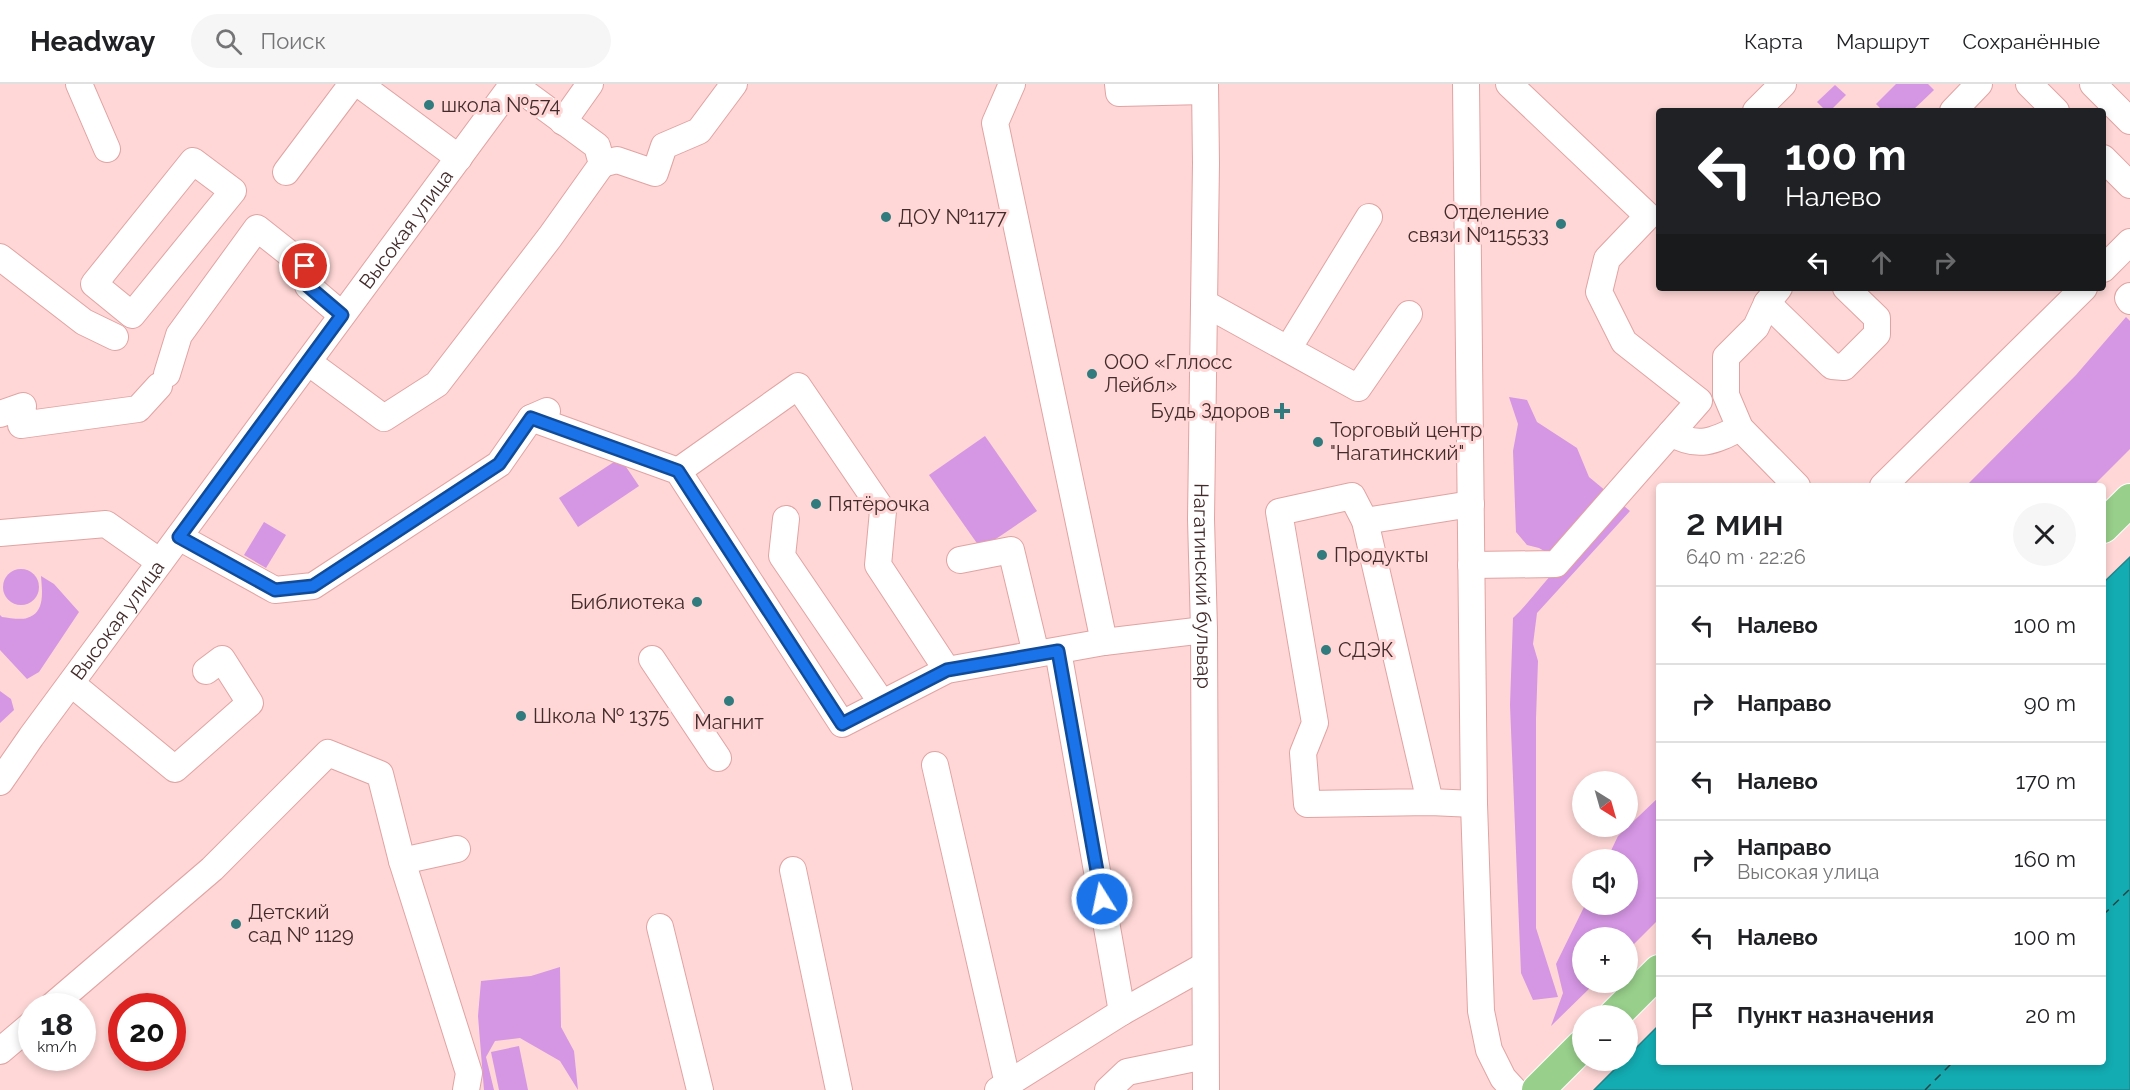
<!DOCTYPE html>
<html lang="ru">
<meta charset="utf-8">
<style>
:root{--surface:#fff;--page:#f6f6f6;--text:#202124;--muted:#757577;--line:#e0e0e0}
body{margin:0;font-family:Raleway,sans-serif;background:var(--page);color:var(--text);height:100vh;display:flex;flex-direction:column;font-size:22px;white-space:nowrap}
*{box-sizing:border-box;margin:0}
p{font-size:20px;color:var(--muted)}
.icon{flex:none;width:33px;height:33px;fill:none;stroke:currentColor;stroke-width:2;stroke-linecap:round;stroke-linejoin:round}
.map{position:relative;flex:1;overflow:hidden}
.panel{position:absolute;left:1656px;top:399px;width:450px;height:582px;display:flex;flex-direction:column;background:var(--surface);border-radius:6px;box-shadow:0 3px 9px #0003}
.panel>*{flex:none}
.banner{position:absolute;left:1656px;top:24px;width:450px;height:183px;border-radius:6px;box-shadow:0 3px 9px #0003;background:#202124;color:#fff;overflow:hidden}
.needle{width:39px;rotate:143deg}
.tools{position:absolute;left:1572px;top:687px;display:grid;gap:12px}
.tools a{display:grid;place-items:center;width:66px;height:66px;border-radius:50%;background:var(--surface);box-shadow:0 3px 9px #0003;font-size:30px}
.speed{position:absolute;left:18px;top:909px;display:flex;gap:12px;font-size:30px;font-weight:700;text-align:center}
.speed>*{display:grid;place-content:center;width:78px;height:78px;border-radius:50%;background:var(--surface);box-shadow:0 3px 9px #0003;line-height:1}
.speed small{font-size:15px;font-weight:400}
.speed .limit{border:9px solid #d22;background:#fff;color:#111}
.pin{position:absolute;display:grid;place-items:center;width:51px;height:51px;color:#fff;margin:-26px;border:3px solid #fff;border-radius:50%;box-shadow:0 2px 6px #0007}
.me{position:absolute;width:66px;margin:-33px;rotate:350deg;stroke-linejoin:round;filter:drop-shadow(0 0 4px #0008)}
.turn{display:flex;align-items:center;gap:21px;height:126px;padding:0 30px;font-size:27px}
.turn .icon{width:78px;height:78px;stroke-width:2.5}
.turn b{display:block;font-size:42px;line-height:51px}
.lanes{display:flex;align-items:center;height:57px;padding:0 30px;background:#0003;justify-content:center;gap:30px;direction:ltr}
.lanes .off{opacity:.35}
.round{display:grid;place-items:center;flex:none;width:63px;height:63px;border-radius:32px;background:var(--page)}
.summary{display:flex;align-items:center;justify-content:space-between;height:102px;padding:0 30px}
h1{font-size:36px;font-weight:600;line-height:45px}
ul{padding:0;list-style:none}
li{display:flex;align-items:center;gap:18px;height:78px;padding:0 30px;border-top:2px solid var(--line)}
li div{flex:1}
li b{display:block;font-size:22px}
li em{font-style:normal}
header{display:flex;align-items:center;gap:36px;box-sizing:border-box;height:84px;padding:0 30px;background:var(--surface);border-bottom:2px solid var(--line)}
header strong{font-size:28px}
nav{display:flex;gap:33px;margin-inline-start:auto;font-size:21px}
.search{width:420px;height:54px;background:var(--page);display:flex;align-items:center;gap:15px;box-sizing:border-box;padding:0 21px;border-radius:33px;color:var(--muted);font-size:22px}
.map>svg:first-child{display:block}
.green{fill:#d596e4}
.water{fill:#13acb2;stroke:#22858a;stroke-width:1.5}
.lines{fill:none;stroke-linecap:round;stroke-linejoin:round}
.ferry{stroke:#284546;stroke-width:1.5;stroke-dasharray:8 6;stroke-linecap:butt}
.minor-casing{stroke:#e1a3a2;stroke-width:28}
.major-casing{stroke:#fff;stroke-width:34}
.minor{stroke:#fff;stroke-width:26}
.major{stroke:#98cf8b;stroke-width:32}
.route-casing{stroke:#114b97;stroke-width:15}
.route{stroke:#1a73e8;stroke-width:10}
.poi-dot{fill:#317a7e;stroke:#fed7d6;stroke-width:2}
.labels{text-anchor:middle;stroke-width:6;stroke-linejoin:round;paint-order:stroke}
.poi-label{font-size:20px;fill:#442b2b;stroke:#fed7d6;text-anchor:start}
.street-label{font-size:20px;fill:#442b2b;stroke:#fed7d6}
</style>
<header>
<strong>Headway</strong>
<div class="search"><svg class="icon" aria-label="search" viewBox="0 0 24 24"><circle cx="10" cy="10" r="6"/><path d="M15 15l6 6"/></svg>Поиск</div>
<nav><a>Карта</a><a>Маршрут</a><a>Сохранённые</a></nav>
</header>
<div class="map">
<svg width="2130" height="1006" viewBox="0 0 2130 1006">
<rect width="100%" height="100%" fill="#fed7d6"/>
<g class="green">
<path d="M1896 0H1928L1934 6 1912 27H1883L1876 20Z"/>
<path d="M1835 1 1846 11 1830 27H1826L1817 18Z"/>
<path d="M2126 233 2130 237V365L2093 402H1966L2076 291Z"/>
<path d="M1509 313 1527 316 1537 338 1577 364 1589 393 1630 427 1537 529 1533 560 1538 577 1536 634V844L1558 913 1533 916 1521 889 1510 621 1513 534C1531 517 1545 496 1563 478L1539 464 1527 461 1516 448 1513 367 1518 340Z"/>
<path d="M985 352 1037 427 981 465 929 391Z"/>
<path d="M620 374 639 402 578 443 559 414Z"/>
<path d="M264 438 286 451 266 484 244 471Z"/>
<circle cx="21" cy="503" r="18"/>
<path d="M41 492 54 500 79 528 39 588 27 595 0 566V531L2 533C9 534 21 536 27 534 46 529 42 506 41 492Z"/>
<path d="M0 607 11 615 14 626 0 639Z"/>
<path d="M1659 713V835L1628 866V854H1582V898L1595 899 1551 942 1563 909 1556 880 1585 821 1628 820V776L1607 775 1618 752Z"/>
<path d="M560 883 561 943 574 967 578 1006 560 977 520 954 495 957 486 973 494 1006H484L478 932 481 897 531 892Z"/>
<path d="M519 962 528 1006H499L491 968Z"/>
</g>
<path class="water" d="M2130 473V1006H1594L1623 977 1628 976V972L1659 941V978H2103V499Z"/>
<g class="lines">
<g class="ferry">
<path d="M2103 831 2130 805"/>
<path d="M1925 1006 1953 978"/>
</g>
<g class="minor-casing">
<g id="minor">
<path d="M79 0 107 65"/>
<path d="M359 0 459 74"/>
<path d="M1012 0 995 39 1104 558"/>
<path d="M1118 0 1119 9 1205 7"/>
<path id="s1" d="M1205 0 1206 79 1201 435 1204 546 1206 1006"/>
<path d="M1466 0 1474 720 1481 927 1489 966 1503 994 1514 1006"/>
<path d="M2029 0 2056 27"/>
<path d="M2093 0 2130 37"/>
<path d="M1756 27 1783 0"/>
<path d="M1953 27 1979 0"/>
<path d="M563 38 590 0"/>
<path d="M2103 74 2130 101"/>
<path d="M193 77 233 107 132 231 94 200Z"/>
<path d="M602 80 617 76 655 89 664 62 699 47 734 0"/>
<path d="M286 88 352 0"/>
<path d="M0 173 84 238 115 253"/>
<path d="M2103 185 2130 158"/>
<path d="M1779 204 1767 219 1756 243 1726 273V311L1740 344 1797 402"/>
<path d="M2130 212 2128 214 2130 217"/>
<path d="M1204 219 1358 304 1409 230"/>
<path d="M1767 219 1832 282 1844 283 1877 250V234L1846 204"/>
<path d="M1288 265 1369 133"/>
<path d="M308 278 384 334 437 300 550 153 602 80 597 62 513 0"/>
<path d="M167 290 179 251 257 144 305 182 308 202 342 231"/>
<path d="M0 330 23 322 21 341 138 325 159 302"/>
<path d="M531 334 678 387 842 640 947 586 1104 558 1204 546"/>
<path d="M1671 349C1698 365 1714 357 1740 344"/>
<path d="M678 387 798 302 883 427 878 481 947 586"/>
<path d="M1883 402 2084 204"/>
<path d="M786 435 782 472 882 619"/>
<path d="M1365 437 1471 420"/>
<path d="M0 449 106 440 160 478"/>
<path d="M179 453 275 506 313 502 499 380 531 334 547 327"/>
<path d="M960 476 1011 466 1036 570"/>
<path d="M1471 481 1556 480 1699 317 1624 258 1599 208 1607 175 1648 132 1509 0"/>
<path d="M1058 567 1122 928"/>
<path d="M652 575 718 674"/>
<path d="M72 600 175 685 250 619 222 575 206 587"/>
<path d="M935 681 1008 1000"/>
<path id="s2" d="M0 698 31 653 513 0"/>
<path d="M1430 718 1365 437 1352 412 1279 428 1315 639 1303 669 1307 720 1430 718 1474 720"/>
<path d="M402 777 457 765"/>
<path d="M793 786 839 1006"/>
<path d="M660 843 700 1006"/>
<path d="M52 922 212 785 328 669 380 690 402 777 469 989 466 1006"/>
<path d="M0 967 32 940"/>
<path d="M998 1006 1122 928 1204 882"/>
<path d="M1108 1006 1127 988 1205 972"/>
</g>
</g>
<g class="major-casing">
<g id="major">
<path d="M2103 443 2130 416"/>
<path d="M1614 932 1659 887"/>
<path d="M1538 1006 1582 962"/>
</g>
</g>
<use href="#minor" class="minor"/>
<use href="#major" class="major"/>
</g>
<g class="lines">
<g class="route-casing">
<path id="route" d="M305 182 308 202 342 231 179 453 275 506 313 502 499 380 531 334 678 387 842 640 947 586 1058 567 1102 815"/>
</g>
<use href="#route" class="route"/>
</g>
<g class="poi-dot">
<circle cx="429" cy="21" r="6"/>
<circle cx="886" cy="133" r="6"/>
<circle cx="1561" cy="140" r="6"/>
<circle cx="1092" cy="290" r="6"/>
<path d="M1279 318h6v6h6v6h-6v6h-6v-6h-6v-6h6z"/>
<circle cx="1318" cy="358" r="6"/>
<circle cx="816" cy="420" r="6"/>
<circle cx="1322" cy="471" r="6"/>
<circle cx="697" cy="518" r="6"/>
<circle cx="1326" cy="566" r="6"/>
<circle cx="729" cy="617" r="6"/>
<circle cx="521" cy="632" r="6"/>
<circle cx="236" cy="840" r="6"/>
</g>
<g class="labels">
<g class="poi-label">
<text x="441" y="28">школа №574</text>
<text x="1549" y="135" text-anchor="end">Отделение<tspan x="1549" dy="23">связи №115533</tspan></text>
<text x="898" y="140">ДОУ №1177</text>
<text x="1104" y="285">ООО «Гллосс<tspan x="1104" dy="23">Лейбл»</tspan></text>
<text x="1270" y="334" text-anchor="end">Будь Здоров</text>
<text x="1330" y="353">Торговый центр<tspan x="1330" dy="23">"Нагатинский"</tspan></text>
<text x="828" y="427">Пятёрочка</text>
<text x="1334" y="478">Продукты</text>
<text x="685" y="525" text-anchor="end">Библиотека</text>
<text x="1338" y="573">СДЭК</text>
<text x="533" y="639">Школа № 1375</text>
<text x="729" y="645" text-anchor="middle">Магнит</text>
<text x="248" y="835">Детский<tspan x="248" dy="23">сад № 1129</tspan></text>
</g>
<g class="street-label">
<text dy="7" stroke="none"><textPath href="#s2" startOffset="686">Высокая улица</textPath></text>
<text dy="7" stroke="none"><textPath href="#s1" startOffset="502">Нагатинский бульвар</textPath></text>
<text dy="7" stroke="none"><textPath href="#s2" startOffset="200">Высокая улица</textPath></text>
</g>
</g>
</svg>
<div class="tools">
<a><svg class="needle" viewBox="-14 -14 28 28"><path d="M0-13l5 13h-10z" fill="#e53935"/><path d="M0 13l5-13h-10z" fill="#757577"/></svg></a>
<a><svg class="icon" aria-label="sound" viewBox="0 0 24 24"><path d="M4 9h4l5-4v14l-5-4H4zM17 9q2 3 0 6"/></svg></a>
<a>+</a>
<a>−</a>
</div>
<div class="speed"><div>18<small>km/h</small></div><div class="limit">20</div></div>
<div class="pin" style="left:305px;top:182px;background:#d93025"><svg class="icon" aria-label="arrive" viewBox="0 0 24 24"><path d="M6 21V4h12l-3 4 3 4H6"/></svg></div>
<svg class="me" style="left:1102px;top:815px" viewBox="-20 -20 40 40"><circle r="17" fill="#1a73e8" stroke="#fff" stroke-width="3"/><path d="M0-11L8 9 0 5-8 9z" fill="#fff"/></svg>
<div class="banner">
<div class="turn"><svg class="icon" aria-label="left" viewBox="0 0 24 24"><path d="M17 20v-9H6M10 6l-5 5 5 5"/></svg><div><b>100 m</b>Налево</div></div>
<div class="lanes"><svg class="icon" aria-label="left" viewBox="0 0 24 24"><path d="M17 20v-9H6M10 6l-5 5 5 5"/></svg><svg class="icon off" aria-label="ahead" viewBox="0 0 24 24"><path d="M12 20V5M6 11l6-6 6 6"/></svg><svg class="icon off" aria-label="right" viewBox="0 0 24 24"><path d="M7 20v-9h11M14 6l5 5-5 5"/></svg></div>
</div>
<section class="panel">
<div class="summary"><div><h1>2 мин</h1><p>640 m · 22:26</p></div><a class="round"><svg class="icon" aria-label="close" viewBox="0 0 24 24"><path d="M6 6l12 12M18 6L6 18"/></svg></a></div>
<ul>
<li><svg class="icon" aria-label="left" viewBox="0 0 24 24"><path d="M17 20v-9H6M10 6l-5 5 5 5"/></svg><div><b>Налево</b></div><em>100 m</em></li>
<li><svg class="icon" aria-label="right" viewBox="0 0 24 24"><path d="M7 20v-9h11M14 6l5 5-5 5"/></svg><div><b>Направо</b></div><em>90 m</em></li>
<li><svg class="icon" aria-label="left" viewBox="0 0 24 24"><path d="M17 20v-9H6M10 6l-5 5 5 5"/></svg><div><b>Налево</b></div><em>170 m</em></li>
<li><svg class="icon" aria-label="right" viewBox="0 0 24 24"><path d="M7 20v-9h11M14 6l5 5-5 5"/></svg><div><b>Направо</b><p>Высокая улица</p></div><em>160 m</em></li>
<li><svg class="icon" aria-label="left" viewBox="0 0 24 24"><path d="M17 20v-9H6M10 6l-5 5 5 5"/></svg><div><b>Налево</b></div><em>100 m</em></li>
<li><svg class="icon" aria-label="arrive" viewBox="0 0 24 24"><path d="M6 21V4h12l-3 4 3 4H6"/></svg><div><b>Пункт назначения</b></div><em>20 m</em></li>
</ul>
</section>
</div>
